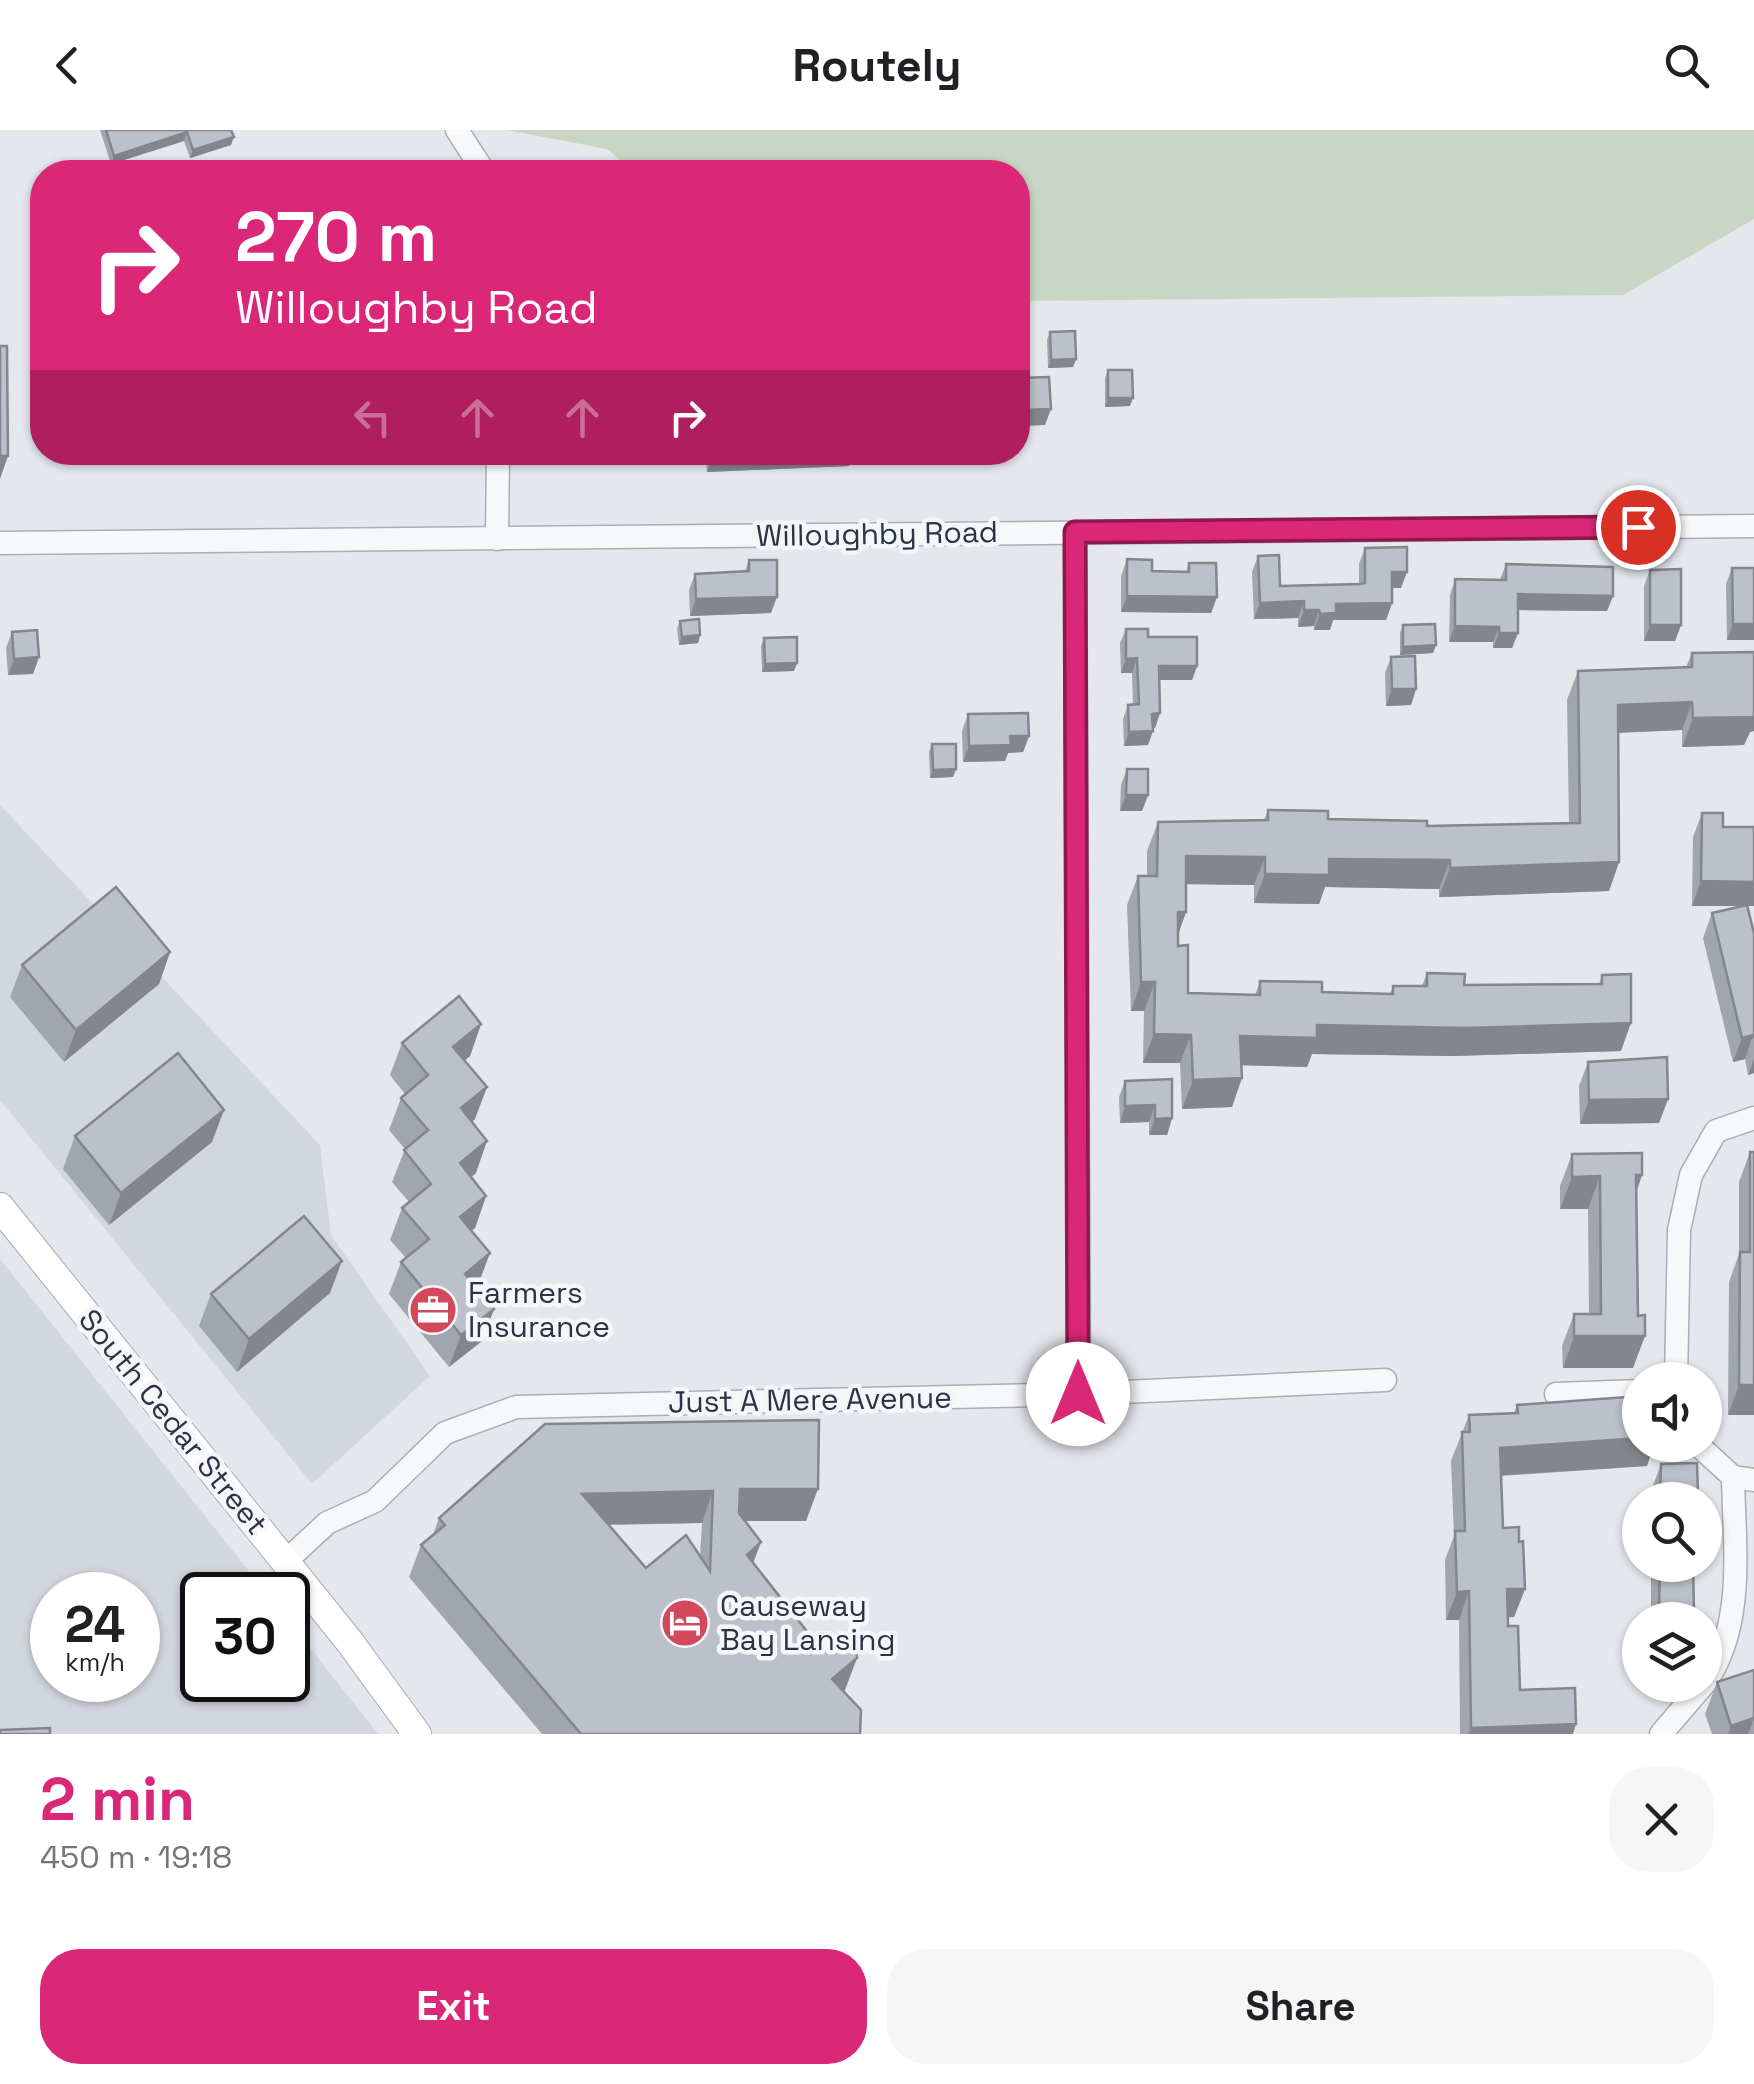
<!DOCTYPE html>
<meta charset="utf-8">
<style>
:root{--surface:#fff;--page:#f6f6f6;--text:#202124;--muted:#757577;--accent:#db2777}
body{margin:0;font-family:"Space Grotesk",sans-serif;background:var(--page);color:var(--text);height:100vh;display:flex;flex-direction:column;font-size:38px;white-space:nowrap}
*{box-sizing:border-box;margin:0}
p{font-size:32px;color:var(--muted)}
.icon{flex:none;width:55px;height:55px;fill:none;stroke:currentColor;stroke-width:2;stroke-linecap:round;stroke-linejoin:round}
.map{position:relative;height:1604px;overflow:hidden}
.side{display:flex;flex-direction:column;background:var(--surface);flex:1}
.side>*{flex:none}
.hud{position:absolute;left:30px;top:30px;width:1000px;height:305px;border-radius:40px;box-shadow:0 2px 8px #0004;background:#db2777;color:#fff;overflow:hidden}
.tools{position:absolute;left:1622px;top:1232px;display:grid;gap:20px}
.tools a{display:grid;place-items:center;width:100px;height:100px;border-radius:50%;background:var(--surface);box-shadow:0 2px 8px #0004;font-size:50px}
.speed{position:absolute;left:30px;top:1442px;display:flex;gap:20px;font-size:50px;font-weight:700;text-align:center}
.speed>*{display:grid;place-content:center;width:130px;height:130px;border-radius:50%;background:var(--surface);box-shadow:0 2px 8px #0004;line-height:1}
.speed small{font-size:25px;font-weight:400}
.speed .limit{border:5px solid #111;border-radius:15px;background:#fff;color:#111}
.pin{position:absolute;display:grid;place-items:center;width:85px;height:85px;color:#fff;margin:-42px;border:5px solid #fff;border-radius:50%;box-shadow:0 2px 10px #0007}
.me{position:absolute;width:110px;margin:-55px;rotate:0deg;stroke-linejoin:round;filter:drop-shadow(0 0 8px #0008)}
.turn{display:flex;align-items:center;gap:35px;height:210px;padding:0 40px;font-size:45px}
.turn .icon{width:130px;height:130px;stroke-width:2.5}
.turn b{display:block;font-size:70px;line-height:85px}
.lanes{display:flex;align-items:center;height:95px;padding:0 40px;background:#0003;justify-content:center;gap:50px;direction:ltr}
.lanes .off{opacity:.35}
.round{display:grid;place-items:center;flex:none;width:105px;height:105px;border-radius:40px;background:var(--page)}
.headline{display:flex;align-items:center;justify-content:space-between;height:170px;padding:0 40px}
h1{font-size:60px;font-weight:700;line-height:75px;color:var(--accent)}
.button{display:flex;gap:20px;margin-top:auto;padding:20px 40px}
.button a{flex:1;height:115px;border-radius:40px;background:var(--accent);color:#fff;font-size:40px;font-weight:700;line-height:115px;text-align:center}
.button a+a{background:var(--page);color:var(--text)}
header{display:flex;justify-content:space-between;align-items:center;height:130px;padding:0 40px;background:var(--surface);font-size:45px;font-weight:700}
.map>svg:first-child{display:block}
.built{fill:#d2d6de;fill-rule:evenodd}
.green{fill:#c9d6c5}
.lines{fill:none;stroke-linecap:round;stroke-linejoin:round}
.minor-casing{stroke:#a9aeb7;stroke-width:25}
.major-casing{stroke:#a3abb8;stroke-width:30}
.minor{stroke:#f7f8fa;stroke-width:22}
.major{stroke:#fff;stroke-width:28}
.wall{fill:#a1a5ae;fill-rule:evenodd}
.shaded-wall{fill:#83868d}
.building{fill:#bbc0ca;stroke:#83868d;stroke-width:2.5;fill-rule:evenodd}
.route-casing{stroke:#8e194d;stroke-width:25}
.route{stroke:#db2777;stroke-width:18}
.labels{text-anchor:middle;stroke-width:9;stroke-linejoin:round;paint-order:stroke}
.street-label{font-size:30px;fill:#2b3445;stroke:#f4f6f9}
.poi-label{font-size:30px;fill:#2b3445;stroke:#f4f6f9;text-anchor:start}
</style>
<header><svg class="icon" aria-label="back" viewBox="0 0 24 24"><path d="M15 5l-7 7 7 7"/></svg>Routely<svg class="icon" aria-label="search" viewBox="0 0 24 24"><circle cx="10" cy="10" r="6"/><path d="M15 15l6 6"/></svg></header>
<div class="map">
<svg width="1754" height="1604" viewBox="0 0 1754 1604">
<rect width="100%" height="100%" fill="#e4e7ec"/>
<g class="built">
<path d="M0 675 320 1015 331 1105 430 1246 312 1354 0 970Z"/>
<path d="M0 1129 268 1465H202V1550H288V1490L378 1604H0ZM52 1465H138V1550H52Z"/>
</g>
<path class="green" d="M507 0H1754V89L1623 165 1018 171V42H635L607 19Z"/>
<g class="lines">
<g class="minor-casing">
<g id="minor">
<path d="M457 0 484 42"/>
<path d="M1075 402 1079 1264"/>
<path d="M497 409 498 322"/>
<path d="M0 413 1754 396"/>
<path d="M1676 1250 1679 1100 1691 1045 1716 1001 1754 988"/>
<path d="M1556 1264 1640 1261"/>
<path d="M1698 1315 1733 1347 1754 1350"/>
<path d="M286 1431 327 1393 375 1371 445 1303 516 1277 1079 1264 1385 1250"/>
<path d="M1705 1553C1746 1494 1734 1415 1733 1347"/>
<path d="M1661 1604 1703 1555"/>
</g>
</g>
<g class="major-casing">
<path id="major" d="M0 1077 349 1511 417 1604"/>
</g>
<use href="#minor" class="minor"/>
<use href="#major" class="major"/>
</g>
<g class="wall">
<path d="M100 0H231V15L190 28 184 11 111 34Z"/>
<path d="M1050 202 1076 229 1073 237 1048 238 1047 210Z"/>
<path d="M1108 240 1130 276 1105 277V248Z"/>
<path d="M1021 248 1045 295 1018 296V257Z"/>
<path d="M706 322H854L849 336 707 342Z"/>
<path d="M1365 418 1401 458H1392V473L1386 490H1333L1330 500H1314V496L1298 497V488L1254 489 1252 442 1258 426 1280 456 1359 454V434Z"/>
<path d="M1127 429 1152 441 1186 442 1189 433 1217 467 1211 483 1121 482V446Z"/>
<path d="M749 430 771 483 690 486 689 460 695 444 745 441Z"/>
<path d="M1506 434 1613 466 1607 481 1518 480V503L1512 518H1493V512H1449L1450 465 1455 449 1500 450Z"/>
<path d="M1732 438H1754V510H1727L1726 454Z"/>
<path d="M1650 440 1681 495 1675 511H1644V456Z"/>
<path d="M680 491 700 505 698 513 679 515 677 499Z"/>
<path d="M1403 495 1436 515 1433 523 1400 525V503Z"/>
<path d="M1126 499 1148 507 1197 536 1192 550H1159L1160 583 1155 598H1153L1148 615 1124 616 1123 589 1128 575H1133L1132 543H1121L1120 513Z"/>
<path d="M12 502 39 527 33 544 8 545 6 518Z"/>
<path d="M764 508 797 533 794 541 762 542 761 516Z"/>
<path d="M1754 522V601L1750 602 1744 615 1682 617V600L1618 603 1619 732 1609 761 1439 767V759L1325 757 1319 774 1254 773V755L1186 754V782L1178 805V816L1188 863 1255 865 1260 851 1322 862 1390 864 1393 856H1422L1427 843 1464 855 1599 854 1602 845 1621 921 1453 926 1312 924 1307 937 1242 935 1232 977 1182 979 1180 933H1143L1144 881H1131L1127 775 1138 746H1147V721L1158 692 1264 690 1268 680 1328 689 1427 696 1569 694 1567 570 1578 541 1686 537 1692 523Z"/>
<path d="M1391 527 1416 559 1411 575 1386 576 1385 543Z"/>
<path d="M968 584 1029 606 1023 622 1008 623 1005 631 963 632 962 601Z"/>
<path d="M932 614 956 639 953 647 930 648 929 622Z"/>
<path d="M1127 639 1148 665 1142 681H1120L1121 655Z"/>
<path d="M1702 683 1723 697 1748 776 1754 803V943L1748 945 1745 929 1733 932 1703 808 1712 783 1742 776H1692L1693 707Z"/>
<path d="M170 822 159 854 64 932 10 867 22 835Z"/>
<path d="M481 894 470 926 465 930 475 989 472 992 476 1043 471 1047 486 1066 475 1098 471 1101 490 1123 476 1157 494 1179 482 1211 449 1237 389 1164 401 1132 406 1128 390 1110 402 1078 409 1072 392 1052 405 1019 389 1000 401 968 405 964 390 945 402 913Z"/>
<path d="M1588 932 1668 969 1659 993 1580 994 1579 956Z"/>
<path d="M1125 951 1172 988 1167 1005H1149V992L1120 993 1119 967Z"/>
<path d="M75 1006 212 1012 109 1095 63 1039Z"/>
<path d="M1750 1022 1754 1285H1728L1729 1152 1739 1124V1052Z"/>
<path d="M1572 1024 1642 1045 1636 1062 1633 1238H1563L1562 1216 1574 1184H1589L1588 1079H1560V1056Z"/>
<path d="M330 1163 237 1242 199 1196 211 1164Z"/>
<path d="M1517 1275 1647 1336 1501 1346 1503 1398 1519 1412 1525 1459 1514 1487H1508L1520 1560 1573 1604H1460L1459 1490H1446L1445 1430 1454 1406 1451 1331 1469 1285 1514 1283Z"/>
<path d="M545 1294 806 1391H745L761 1412 753 1433 820 1518 857 1528 843 1561 860 1604H542L409 1447 421 1415 433 1405 439 1388ZM702 1393 700 1426 646 1438 609 1395Z"/>
<path d="M1661 1334 1698 1365 1696 1370H1652V1358Z"/>
<path d="M1651 1435H1693L1691 1490H1651Z"/>
<path d="M1754 1540V1604H1712L1705 1584 1717 1552Z"/>
</g>
<g class="shaded-wall">
<path d="M187 2 184 11 111 34 114 26Z"/>
<path d="M234 7 231 15 190 28 193 20Z"/>
<path d="M1076 229 1073 237 1048 238 1051 230Z"/>
<path d="M1108 268H1133L1130 276 1105 277Z"/>
<path d="M1051 279 1045 295 1018 296 1022 280Z"/>
<path d="M788 322H854L849 336 707 342 713 325Z"/>
<path d="M0 326H8L0 349Z"/>
<path d="M1392 442H1407L1401 458H1386Z"/>
<path d="M1518 464 1613 466 1607 481 1512 480Z"/>
<path d="M1127 466 1217 467 1211 483 1121 482Z"/>
<path d="M777 467 771 483 690 486 696 469Z"/>
<path d="M1304 471 1298 488 1254 489 1260 473Z"/>
<path d="M1392 473 1386 490H1333L1330 500H1314L1320 484 1336 474Z"/>
<path d="M1304 480H1319L1314 496 1298 497Z"/>
<path d="M1733 494H1754V510H1727Z"/>
<path d="M1650 495H1681L1675 511H1644Z"/>
<path d="M1455 496 1499 497 1493 512H1449Z"/>
<path d="M1499 503H1518L1512 518H1493Z"/>
<path d="M700 505 698 513 679 515 682 507Z"/>
<path d="M1436 515 1433 523 1400 525 1403 517Z"/>
<path d="M39 527 33 544 8 545 14 529Z"/>
<path d="M1137 528 1132 543H1121L1126 529Z"/>
<path d="M797 533 794 541 762 542 765 534Z"/>
<path d="M1159 536H1197L1192 550H1154Z"/>
<path d="M1392 559H1416L1411 575 1386 576Z"/>
<path d="M1692 572 1682 600 1608 603 1618 575Z"/>
<path d="M1754 574V601L1750 602 1744 615 1682 617 1693 588Z"/>
<path d="M1160 583 1155 598H1147L1152 584Z"/>
<path d="M1153 601 1148 615 1124 616 1129 602Z"/>
<path d="M1010 606H1029L1023 622 1008 623 1005 631 963 632 969 616Z"/>
<path d="M956 639 953 647 930 648 933 640Z"/>
<path d="M1126 665H1148L1142 681H1120Z"/>
<path d="M1186 726 1265 727 1254 755 1175 754Z"/>
<path d="M1329 729 1450 730 1439 759 1325 757 1319 774 1254 773 1265 744Z"/>
<path d="M1619 732 1609 761 1439 767 1450 738Z"/>
<path d="M1701 751 1754 752V776H1692Z"/>
<path d="M1178 782H1186L1176 810Z"/>
<path d="M170 822 159 854 64 932 76 900Z"/>
<path d="M1141 852H1155L1144 881H1131Z"/>
<path d="M1631 893 1621 921 1453 926 1312 924 1307 937 1230 935 1240 906 1317 895Z"/>
<path d="M481 894 470 926 442 949 453 917Z"/>
<path d="M1154 904 1191 905 1180 933H1143Z"/>
<path d="M1753 905 1745 929 1733 932 1742 908Z"/>
<path d="M1754 929V943L1748 945Z"/>
<path d="M1242 948 1232 977 1182 979 1193 950Z"/>
<path d="M487 957 475 989 449 1011 461 978Z"/>
<path d="M1668 969 1659 993 1580 994 1589 970Z"/>
<path d="M1155 975 1149 992 1120 993 1125 976Z"/>
<path d="M224 980 212 1012 109 1095 121 1063Z"/>
<path d="M1172 988 1167 1005H1149L1155 989Z"/>
<path d="M487 1011 476 1043 448 1066 460 1033Z"/>
<path d="M1636 1045H1642L1631 1077Z"/>
<path d="M1600 1046 1588 1079H1560L1572 1047Z"/>
<path d="M486 1066 475 1098 448 1119 460 1087Z"/>
<path d="M490 1123 478 1155 453 1176 465 1144Z"/>
<path d="M342 1131 330 1163 237 1242 249 1209Z"/>
<path d="M494 1179 482 1211 449 1237 461 1205Z"/>
<path d="M1574 1206H1645L1633 1238H1563Z"/>
<path d="M1739 1255H1754V1285H1728Z"/>
<path d="M1640 1308V1315H1654L1647 1336 1490 1346 1500 1318Z"/>
<path d="M740 1359H818L806 1391H728Z"/>
<path d="M713 1361 702 1393 570 1395 582 1364Z"/>
<path d="M761 1412 749 1444 747 1425Z"/>
<path d="M1507 1459H1525L1514 1487 1497 1488Z"/>
<path d="M1469 1461 1459 1490H1446L1457 1462Z"/>
<path d="M1659 1482H1694L1691 1490H1656Z"/>
<path d="M857 1528 845 1560 820 1581 832 1549Z"/>
<path d="M1754 1589 1748 1604H1728L1731 1596Z"/>
<path d="M1576 1594 1573 1604H1468L1471 1598Z"/>
</g>
<g class="building">
<path d="M106 0H231L234 7 193 20 187 2 114 26Z"/>
<path d="M1075 201 1076 229 1051 230 1050 202Z"/>
<path d="M0 216H7L8 326H0Z"/>
<path d="M1108 240H1132L1133 268H1108Z"/>
<path d="M1049 247 1051 279 1022 280 1021 248Z"/>
<path d="M713 322H788L713 325Z"/>
<path d="M1407 417V442H1392V473L1336 474V483L1320 484 1319 480H1304V471L1260 473 1258 426 1279 425 1280 456 1360 454 1365 453V418Z"/>
<path d="M1127 429 1152 430V441L1189 442V433H1216L1217 467 1127 466Z"/>
<path d="M749 430H777V467L696 469 695 444 749 441Z"/>
<path d="M1506 434 1613 437V466L1518 464V503H1499V497L1455 496V449L1506 450Z"/>
<path d="M1732 438H1754V494H1733Z"/>
<path d="M1681 439V495H1650V440Z"/>
<path d="M699 489 700 505 682 507 680 491Z"/>
<path d="M1435 494 1436 515 1403 517V495Z"/>
<path d="M1126 499H1148V507H1197V536H1159L1160 583 1152 584 1153 601 1129 602 1128 575 1139 574 1137 528 1126 529Z"/>
<path d="M37 500 39 527 14 529 12 502Z"/>
<path d="M797 507V533L765 534 764 508Z"/>
<path d="M1754 522V587L1693 588 1692 572 1618 575 1619 732 1450 738V730L1329 729V745L1265 744V727L1186 726V782H1178V816L1188 815V863L1260 865V851L1322 852V862L1393 864V856H1427V843L1465 844 1464 855 1602 854V845L1631 844V893L1464 898 1317 895V908L1240 906 1242 948 1193 950 1191 905 1154 904 1155 852H1141L1138 746H1157L1158 692 1268 690V680L1328 681V689L1427 691V696L1580 693 1578 541 1692 537V523Z"/>
<path d="M1415 526 1416 559H1392L1391 527Z"/>
<path d="M1028 583 1029 606H1010L1011 615 969 616 968 584Z"/>
<path d="M932 614H956V639L933 640Z"/>
<path d="M1127 639H1148V665H1126Z"/>
<path d="M1702 683H1723V697H1754V752L1701 751Z"/>
<path d="M116 757 170 822 76 900 22 835Z"/>
<path d="M1747 775 1754 803V908L1753 905 1742 908 1712 783Z"/>
<path d="M459 866 481 894 453 917 487 957 461 978 487 1011 460 1033 486 1066 460 1087 490 1123 465 1144 494 1179 461 1205 401 1132 429 1109 402 1078 431 1054 404 1020 428 1000 401 968 428 945 402 913Z"/>
<path d="M178 923 224 980 121 1063 75 1006Z"/>
<path d="M1667 927 1668 969 1589 970 1588 932Z"/>
<path d="M1172 949V988L1155 989V975L1125 976V951Z"/>
<path d="M1750 1022H1754V1255H1739L1740 1122H1750Z"/>
<path d="M1642 1023V1045H1636L1638 1186 1645 1185V1206H1574V1184H1601L1600 1046 1572 1047V1024Z"/>
<path d="M304 1086 342 1131 249 1209 211 1164Z"/>
<path d="M1640 1266V1308L1500 1318 1503 1398 1519 1397V1412L1523 1411 1525 1459H1507L1508 1496H1518L1520 1560 1575 1558 1576 1594 1471 1598 1469 1461 1457 1462 1455 1401H1465L1462 1302H1470L1469 1285 1518 1283 1517 1275Z"/>
<path d="M819 1290 818 1359H740L739 1383 761 1412 747 1425 820 1518 856 1516 857 1528 832 1549 861 1580 860 1604H581L421 1415 445 1395 439 1388 545 1294ZM713 1361 710 1441 686 1405 646 1438 582 1364Z"/>
<path d="M1697 1333 1698 1365H1692V1370H1660L1661 1334Z"/>
<path d="M1660 1435H1693L1694 1482H1659Z"/>
<path d="M1754 1540V1588L1731 1596 1717 1552Z"/>
<path d="M50 1598V1604H0V1600Z"/>
</g>
<g class="lines">
<g class="route-casing">
<path id="route" d="M1078 1264 1075 402 1638 397"/>
</g>
<use href="#route" class="route"/>
</g>
<defs>
<g id="office-disc" transform="scale(2.5)"><circle r="9.5" fill="#d1495b" stroke="#f4f6f9"/><path d="M-6-3h4V-5.5h4V-3h4V5H-6ZM-1-4.5V-3h2v-1.5ZM-6 0V1H6V0Z" fill="#fff"/></g>
<g id="hotel-disc" transform="scale(2.5)"><circle r="9.5" fill="#d1495b" stroke="#f4f6f9"/><path d="M-6-4.5h1.5V1H6V5H4.5V3h-9V5H-6ZM-4 0a1.8 1.8 0 1 1 3.6 0ZM.5 0V-2.5h3Q6-2.5 6 0Z" fill="#fff"/></g>
</defs>
<g fill-rule="evenodd">
<use href="#office-disc" x="433" y="1180"/>
<use href="#hotel-disc" x="685" y="1493"/>
</g>
<g class="labels">
<g class="street-label">
<text transform="translate(877 404) rotate(-1)" y="10">Willoughby Road</text>
<text transform="translate(810 1270) rotate(-1)" y="10">Just A Mere Avenue</text>
<text transform="translate(173 1292) rotate(51)" y="10">South Cedar Street</text>
</g>
<g class="poi-label">
<text x="468" y="1173">Farmers<tspan x="468" dy="34">Insurance</tspan></text>
<text x="720" y="1486">Causeway<tspan x="720" dy="34">Bay Lansing</tspan></text>
</g>
</g>
</svg>
<div class="tools">
<a><svg class="icon" aria-label="sound" viewBox="0 0 24 24"><path d="M4 9h4l5-4v14l-5-4H4zM17 9q2 3 0 6"/></svg></a>
<a><svg class="icon" aria-label="search" viewBox="0 0 24 24"><circle cx="10" cy="10" r="6"/><path d="M15 15l6 6"/></svg></a>
<a><svg class="icon" aria-label="layers" viewBox="0 0 24 24"><path d="M12 4l9 5-9 5-9-5zM3 14l9 5 9-5"/></svg></a>
</div>
<div class="speed"><div>24<small>km/h</small></div><div class="limit">30</div></div>
<div class="pin" style="left:1638px;top:397px;background:#d93025"><svg class="icon" aria-label="arrive" viewBox="0 0 24 24"><path d="M6 21V4h12l-3 4 3 4H6"/></svg></div>
<svg class="me" style="left:1078px;top:1264px" viewBox="-20 -20 40 40"><circle r="19" fill="#fff"/><path d="M0-13L10 11 0 6-10 11z" fill="#db2777"/></svg>
<div class="hud">
<div class="turn"><svg class="icon" aria-label="right" viewBox="0 0 24 24"><path d="M7 20v-9h11M14 6l5 5-5 5"/></svg><div><b>270 m</b>Willoughby Road</div></div>
<div class="lanes"><svg class="icon off" aria-label="left" viewBox="0 0 24 24"><path d="M17 20v-9H6M10 6l-5 5 5 5"/></svg><svg class="icon off" aria-label="ahead" viewBox="0 0 24 24"><path d="M12 20V5M6 11l6-6 6 6"/></svg><svg class="icon off" aria-label="ahead" viewBox="0 0 24 24"><path d="M12 20V5M6 11l6-6 6 6"/></svg><svg class="icon" aria-label="right" viewBox="0 0 24 24"><path d="M7 20v-9h11M14 6l5 5-5 5"/></svg></div>
</div>
</div>
<section class="side">
<div class="headline"><div><h1>2 min</h1><p>450 m · 19:18</p></div><a class="round"><svg class="icon" aria-label="close" viewBox="0 0 24 24"><path d="M6 6l12 12M18 6L6 18"/></svg></a></div>
<div class="button"><a>Exit</a><a>Share</a></div>
</section>
